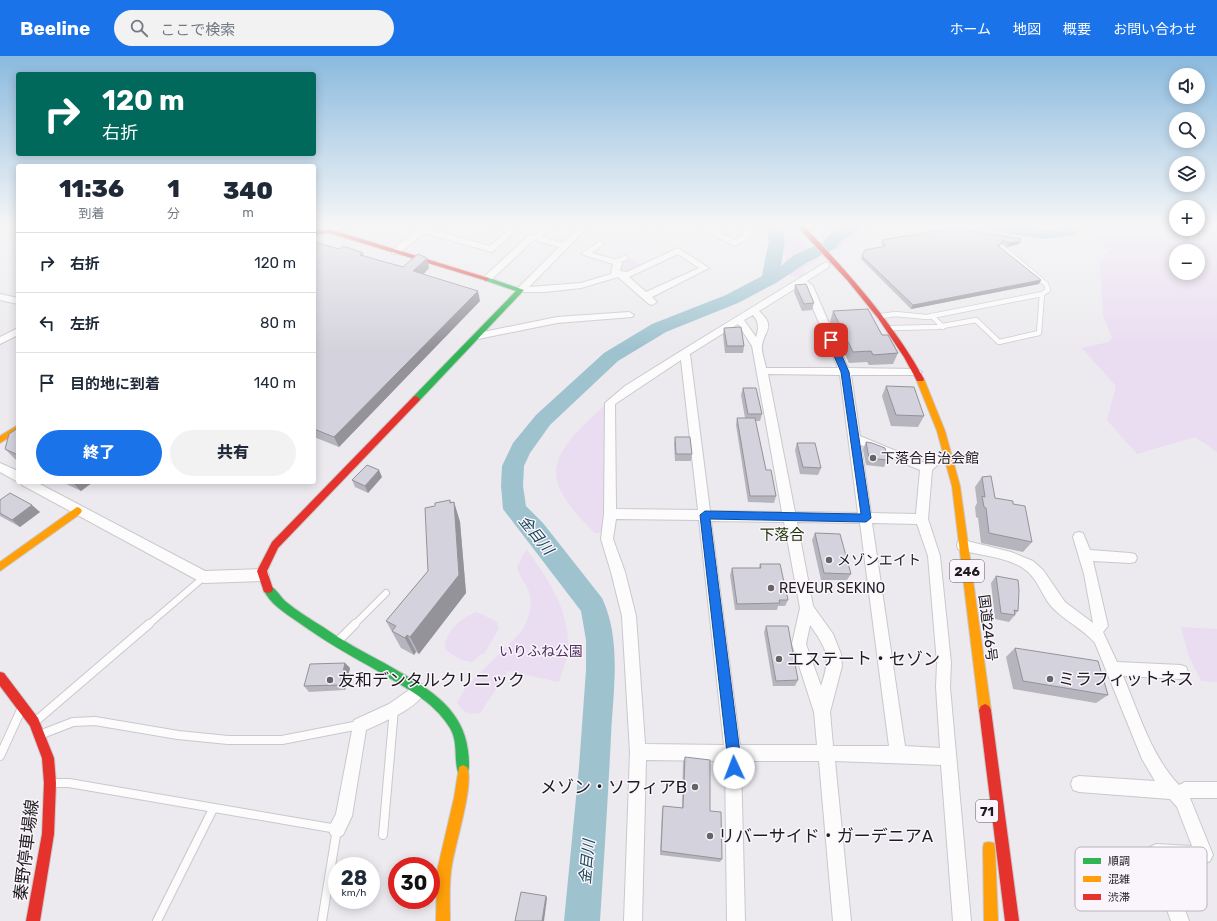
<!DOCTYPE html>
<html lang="ja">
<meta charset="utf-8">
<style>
:root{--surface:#fff;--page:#f2f2f3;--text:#1f2937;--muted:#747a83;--line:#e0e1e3;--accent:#1a73e8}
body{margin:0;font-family:Rubik,"Noto Sans JP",sans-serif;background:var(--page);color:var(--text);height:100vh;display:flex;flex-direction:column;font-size:15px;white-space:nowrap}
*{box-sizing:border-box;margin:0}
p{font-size:13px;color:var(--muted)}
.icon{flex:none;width:22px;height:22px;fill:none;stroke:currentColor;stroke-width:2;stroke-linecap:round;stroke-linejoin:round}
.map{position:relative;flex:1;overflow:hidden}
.drawer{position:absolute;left:16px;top:108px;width:300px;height:320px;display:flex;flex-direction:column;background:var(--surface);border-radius:4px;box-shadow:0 2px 10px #0003}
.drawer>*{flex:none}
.banner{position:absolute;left:16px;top:16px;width:300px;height:84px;border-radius:4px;box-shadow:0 2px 10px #0003;background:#00695c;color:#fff;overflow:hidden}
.controls{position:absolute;left:1169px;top:12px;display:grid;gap:8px}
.controls a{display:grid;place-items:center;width:36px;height:36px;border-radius:50%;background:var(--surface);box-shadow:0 2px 10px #0003;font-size:20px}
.speed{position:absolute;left:328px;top:801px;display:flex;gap:8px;font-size:20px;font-weight:700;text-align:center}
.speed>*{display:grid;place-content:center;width:52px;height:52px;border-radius:50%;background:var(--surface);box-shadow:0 2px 10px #0003;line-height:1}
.speed small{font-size:10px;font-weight:400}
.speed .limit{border:6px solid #d22;background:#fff;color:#111}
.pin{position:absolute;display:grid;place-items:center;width:34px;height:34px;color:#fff;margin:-17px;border-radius:8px;box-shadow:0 2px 6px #0006}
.me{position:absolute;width:44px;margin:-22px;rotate:358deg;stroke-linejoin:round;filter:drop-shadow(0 0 3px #0008)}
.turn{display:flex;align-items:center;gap:14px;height:84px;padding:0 20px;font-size:18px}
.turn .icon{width:52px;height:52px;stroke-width:2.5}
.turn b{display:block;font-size:28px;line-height:34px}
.eta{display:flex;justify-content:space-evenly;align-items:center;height:68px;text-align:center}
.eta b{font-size:24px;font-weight:800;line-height:28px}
.primary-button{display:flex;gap:8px;margin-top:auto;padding:8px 20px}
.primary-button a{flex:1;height:46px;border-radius:24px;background:var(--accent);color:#fff;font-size:16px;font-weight:800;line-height:46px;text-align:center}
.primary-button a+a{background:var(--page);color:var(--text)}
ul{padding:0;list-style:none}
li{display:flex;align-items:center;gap:12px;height:60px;padding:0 20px;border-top:1px solid var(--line)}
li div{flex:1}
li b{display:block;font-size:15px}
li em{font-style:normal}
header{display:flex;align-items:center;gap:24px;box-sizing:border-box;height:56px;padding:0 20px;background:var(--accent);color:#fff}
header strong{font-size:19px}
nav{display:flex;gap:22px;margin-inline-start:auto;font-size:14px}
.search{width:280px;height:36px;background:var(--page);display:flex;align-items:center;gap:10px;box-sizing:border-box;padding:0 14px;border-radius:22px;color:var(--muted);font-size:15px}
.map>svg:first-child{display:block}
.green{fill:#eadcf1;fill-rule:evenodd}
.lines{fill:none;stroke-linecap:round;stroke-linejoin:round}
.river{fill:#9ec3cf;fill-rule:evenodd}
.lane-far2-casing{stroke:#cac8cb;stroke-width:6}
.lane-far1-casing{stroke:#cac8cb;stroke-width:8}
.lane-casing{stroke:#cac8cb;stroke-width:10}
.street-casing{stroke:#cac8cb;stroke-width:2}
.fast-casing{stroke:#cac8cb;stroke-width:2}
.slow-casing{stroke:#cac8cb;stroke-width:2}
.jam-casing{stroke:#cac8cb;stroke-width:2}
.lane-far2{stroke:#fcfcfc;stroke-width:4.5}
.lane-far1{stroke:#fcfcfc;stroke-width:6}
.lane{stroke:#fcfcfc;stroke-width:8}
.street{fill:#fcfcfc;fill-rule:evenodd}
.fast{fill:#30b455;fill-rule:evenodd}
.slow{fill:#ff9f0a;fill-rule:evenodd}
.jam{fill:#e5322d;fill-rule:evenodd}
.wall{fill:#b6b5bd}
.shaded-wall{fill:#94939a}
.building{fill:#d4d2dc;stroke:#94939a}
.route{fill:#1a73e8;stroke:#114b97}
.poi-dot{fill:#666467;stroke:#faf5fd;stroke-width:1.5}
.labels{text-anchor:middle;stroke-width:3;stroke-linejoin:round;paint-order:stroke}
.shield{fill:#faf5fd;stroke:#605d61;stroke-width:1}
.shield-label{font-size:13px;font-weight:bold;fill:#1e1c1e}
.poi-label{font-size:14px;fill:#1e1c1e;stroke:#faf5fd;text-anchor:start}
.street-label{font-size:14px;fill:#1e1c1e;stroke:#faf5fd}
.park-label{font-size:14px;fill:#512f61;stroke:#faf5fd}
.water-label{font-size:15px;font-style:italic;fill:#174653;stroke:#faf5fd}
.neighbourhood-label{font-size:15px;fill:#1b3200;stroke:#faf5fd}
.near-poi-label{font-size:17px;fill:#1e1c1e;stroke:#faf5fd;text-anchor:start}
.near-street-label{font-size:17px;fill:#1e1c1e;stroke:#faf5fd}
.key{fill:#faf5fd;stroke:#b8b4ba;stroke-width:1}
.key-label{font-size:11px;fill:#1e1c1e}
</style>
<header>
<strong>Beeline</strong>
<div class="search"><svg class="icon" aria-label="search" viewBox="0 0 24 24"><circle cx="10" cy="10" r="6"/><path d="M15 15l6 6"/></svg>ここで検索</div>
<nav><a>ホーム</a><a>地図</a><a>概要</a><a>お問い合わせ</a></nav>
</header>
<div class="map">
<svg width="1217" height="865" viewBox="0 0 1217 865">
<rect width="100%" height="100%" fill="#eceaee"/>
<g class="green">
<path d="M777 170H789L819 203 802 213 804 216 802 221C794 222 789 221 784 215L786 200C780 193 784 181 777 170Z"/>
<path d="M812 170H870L871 172 834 195Z"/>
<path d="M1075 170H1176V173L1217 170V396L1195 381 1137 398 1107 364 1116 330 1082 292 1109 286 1112 281 1103 260 1100 204 1109 195 1091 184 1092 178ZM1176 195H1198V217H1176Z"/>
<path d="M630 202 642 209 627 216 619 213 624 207 621 206Z"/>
<path d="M605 349 604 477H595C535 419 549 401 605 349Z"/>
<path d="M527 494C548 523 567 550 568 587 568 600 563 613 559 626L508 615 480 657C468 659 463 657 457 646L466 631 522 575C529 562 534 548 528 533 524 525 519 519 517 511L524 497Z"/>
<path d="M477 556 497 566 499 572 484 598H481L472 606 461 604 447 595C439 580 464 559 477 556Z"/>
<path d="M1181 571 1217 573V626L1201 625 1188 598Z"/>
</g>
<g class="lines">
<g class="river">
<path d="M765 170H781L785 184 781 210 794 199 824 186 829 179 845 170H865L841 185 836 192 806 207 776 227 738 247 666 276 618 305 550 369 530 397 524 410 523 430 526 450 543 467 602 542C622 584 613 635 611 680 608 742 604 803 600 865H564L579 711 586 614V584L581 555 503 453 501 430 502 410 513 387 536 359 604 297 652 268 726 239 762 220 769 184Z"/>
<path d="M983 170H1025L1044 173 1081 170 1075 179 1044 183 991 175 985 173Z"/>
</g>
<g class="lane-far2-casing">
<g id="lane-far2">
<path d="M615 206 625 202"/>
<path d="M882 260 895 258 927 261 1042 238 1048 234 1046 228 1002 191"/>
<path d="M932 260 943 271"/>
<path d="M892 272 937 271 976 264 999 286 1039 277 1042 238"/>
</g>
</g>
<g class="lane-far1-casing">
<g id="lane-far1">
<path d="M148 569 204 521"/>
<path d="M354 569 386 537"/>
</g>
</g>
<g class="lane-casing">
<g id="lane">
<path d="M339 584 355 568"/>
<path d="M37 664 149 568"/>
<path d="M42 678 73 666 95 665 178 679 228 684H282L359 669"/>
<path d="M0 700 21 654"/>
<path d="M54 727H69L337 773 322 865"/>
<path d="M383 779 394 653"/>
<path d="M157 865 213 753"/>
</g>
</g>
<g class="street-casing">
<g id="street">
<path d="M314 170 330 172 351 170 329 177Z"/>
<path d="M422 170H432L429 173 490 190 506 176 491 170H505L516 175 492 196 424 177 398 198H392V194Z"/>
<path d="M543 170H552L542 181 563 187 580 170 588 171 529 231 581 227 611 218 613 208 581 198 600 185 604 188 592 197 621 205 622 207 620 215 627 216 678 192 709 212 652 241 657 246 652 249 649 248 618 221 581 232 545 236H518V232L559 191 534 184 491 224H485V220L529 179H534ZM678 198 699 212 646 236 629 221Z"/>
<path d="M651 170H660L661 172 654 177H648L647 175Z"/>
<path d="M697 170H708L735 184 744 178 741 170H749L753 179 735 190Z"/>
<path d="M826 206 829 207V211L807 225 813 230 848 312 917 313 922 316 917 319H851L860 380 925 407 937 400 941 401 943 404 932 414 928 463 940 500 951 607 950 631 971 865H953L941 709 835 705 851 865H833L819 705H741L745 865H727L725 705 646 704 642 865H624L630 696 622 560 611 516 601 483 604 458 605 347 625 330 681 295ZM801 229 804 231 838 312H766C765 305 761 296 762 289 765 273 776 271 759 255ZM753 259C759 266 759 272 756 281L744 264ZM738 268 752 290 782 456 710 455 690 298ZM681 304 698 454 616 453 615 348ZM768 318 840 319 858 457 795 456ZM861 389 920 414 916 458 871 457ZM616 463 699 464 724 689 645 688 636 560 625 516 613 483ZM711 465 784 466 800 552 792 588 814 656 817 689H740ZM797 466 860 467 889 690H833L830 656 842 610 841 598 833 578 813 550ZM872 467 917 468 928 500 937 607 936 631 940 692 905 690ZM810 569C828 595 831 600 821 630L806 588Z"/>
<path d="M0 238 18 242V248L0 244Z"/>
<path d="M629 256 634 259 632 261 557 267 478 283 473 280 478 277 557 261Z"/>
<path d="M18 272V279L0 288V281Z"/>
<path d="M0 407 18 415V426L0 416Z"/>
<path d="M20 426H36L205 515 262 513 267 515 269 519 267 523 262 525 204 527 199 525 22 429Z"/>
<path d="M1079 476 1083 477 1090 494 1130 497 1135 498 1137 502 1135 506 1130 507 1093 505 1108 570 1103 576 1117 606 1181 609 1186 611 1188 616 1186 621 1181 623 1123 620C1139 657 1151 700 1179 729L1185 726H1217V742H1190L1213 799 1210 805 1204 808 1168 806 1189 865H1171L1147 797 1150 791 1156 788 1192 790 1177 751 1170 743 1079 736 1073 734 1071 728 1073 722 1079 720 1155 725 1142 703 1095 587C1082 572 1063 564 1050 549 1041 537 1037 521 1023 512 1004 500 980 500 958 493L957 489 958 485 963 484 1011 496 1033 505 1043 514 1065 546 1093 567 1084 518 1073 481 1075 477Z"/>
<path d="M419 627 424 629 426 634C419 652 383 666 366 674L352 760 343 779 337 782 331 779 328 773 336 758 354 664 389 648Z"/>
</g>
</g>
<g class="fast-casing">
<g id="fast">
<path d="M486 221 524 234 419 345H413L412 343 413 341 516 235 484 224V222Z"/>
<path d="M268 529C275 531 280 540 285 545 297 555 310 563 323 571 343 585 365 597 386 608 422 629 463 649 468 695 469 703 470 712 467 719L463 721 459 719C453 705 459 687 450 672 433 644 402 630 376 614 349 599 323 584 298 566 285 557 270 548 263 533L264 530Z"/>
</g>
</g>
<g class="slow-casing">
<g id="slow">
<path d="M920 320 924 323 945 375 960 430 991 654 989 658 985 660 981 658 979 654 952 430 937 375 916 323Z"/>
<path d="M18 369V376L0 387V380Z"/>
<path d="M77 451 80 452 82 455 80 458 0 515V506Z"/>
<path d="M463 709 467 711C475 729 453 793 451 816 449 832 450 849 450 865H436L437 815 454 742 459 711Z"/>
<path d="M989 786 994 787 995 792 998 865H984L983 792 984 787Z"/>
</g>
</g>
<g class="jam-casing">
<g id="jam">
<path d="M797 170H804C849 218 892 265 924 323L923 325H917L904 301 878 262 848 225Z"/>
<path d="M329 173 488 222 489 223 486 225 484 224 329 177 314 179V175Z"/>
<path d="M416 340 420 343 419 345 278 492 267 515 273 533 272 536 268 537 264 536 257 515 272 486 413 341Z"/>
<path d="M0 616 4 617 38 662 54 702 56 727 54 778 40 865H26L42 778 44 727 42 702 30 670 0 630Z"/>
<path d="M985 648 989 650 991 654 1019 865H1005L979 654 981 650Z"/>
</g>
</g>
<use href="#lane-far2" class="lane-far2"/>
<use href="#lane-far1" class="lane-far1"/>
<use href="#lane" class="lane"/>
<use href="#street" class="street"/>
<use href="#fast" class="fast"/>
<use href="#slow" class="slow"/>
<use href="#jam" class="jam"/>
</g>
<g class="wall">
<path d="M1021 183 1019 188 1007 191 1001 187 999 191 1041 224 1039 228 911 253 861 203 862 200 883 191 881 188 882 184Z"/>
<path d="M314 186 339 193 363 197 364 200 403 211 429 212 424 218 480 245 339 391 314 381Z"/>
<path d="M795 229 814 247 812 254 802 255 794 236Z"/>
<path d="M833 255 882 279 898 297 893 308 869 309 867 306 849 307 830 266Z"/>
<path d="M724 272 744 290 743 297H725L723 279Z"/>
<path d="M886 330 924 360 918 371 891 370 882 340Z"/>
<path d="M743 332 762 358 760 365H755L766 414 776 440 774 447 748 446 736 369 737 362H745L741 339Z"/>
<path d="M18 372V405L16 404 5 393Z"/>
<path d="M675 381 692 398 691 405H675L674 388Z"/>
<path d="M866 386 887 404 884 411 866 409 863 393Z"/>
<path d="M797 387 821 412 818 419 800 418 795 394Z"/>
<path d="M382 421 368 437 355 431 352 424Z"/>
<path d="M982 421 995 442 1013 448 1032 486 1023 496 981 487 978 462 976 461 975 451 977 447 975 431Z"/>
<path d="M62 426H93L81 435Z"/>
<path d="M0 444 40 456 20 471 0 460Z"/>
<path d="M451 446H454L460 466 466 537 419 598 416 596 414 599 401 592 386 565 428 515 435 450Z"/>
<path d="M815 477 851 518 847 524H821L812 484Z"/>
<path d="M760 508 788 544 785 550H778L777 554H735L730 519 732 512H759Z"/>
<path d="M996 520 1018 555 1015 558V559L1009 566 995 563 991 527Z"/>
<path d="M766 570 798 624 795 630H773L764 576Z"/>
<path d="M1015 592 1108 639 1096 647 1013 633 1006 601Z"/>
<path d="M345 607 350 612 345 634 309 636 304 630Z"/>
<path d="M685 701 710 755 722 803 720 806 660 799 662 754 663 750 682 752 683 706Z"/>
</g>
<g class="shaded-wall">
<path d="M1021 185 1019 188 1007 191 1009 187Z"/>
<path d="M427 202 429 212 416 225 413 215Z"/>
<path d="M1041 224 1039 228 911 253 913 249Z"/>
<path d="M478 235 480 245 339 391 334 381Z"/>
<path d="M379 414 382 421 368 437 365 430Z"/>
<path d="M72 426H93L81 435Z"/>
<path d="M450 444 455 461 454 446 460 466 466 537 419 598 410 581 450 447Z"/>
<path d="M32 449 40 456 20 471 12 464Z"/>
<path d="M407 579 416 596 414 599 405 582Z"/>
<path d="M345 607 350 612 345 634 340 629Z"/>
<path d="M546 840 547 842 544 865H542Z"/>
</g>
<g class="building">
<path d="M953 172 1021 183V185L1009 187 1003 184 1000 189H997L1041 224 913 249 862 200 865 194 886 190 882 184Z"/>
<path d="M314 186 339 193 343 190 363 197 360 199 403 211 418 198 427 202 413 215 478 235 334 381 314 373Z"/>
<path d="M806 228 814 247 804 248 795 229Z"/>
<path d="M868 253 882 279H888L898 297 873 299 871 295 853 296 833 255Z"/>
<path d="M741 271 744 290H727L724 272Z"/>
<path d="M886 330 914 331 924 360 896 359Z"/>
<path d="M743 332H756L762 358H748Z"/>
<path d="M737 362H755L766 414H771L776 440H750Z"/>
<path d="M18 372V399L5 393 9 378Z"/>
<path d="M675 381H690L692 398H676Z"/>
<path d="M866 386 872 387 885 392 887 404 869 402Z"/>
<path d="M797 387H815L821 412 803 411Z"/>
<path d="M367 409 379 414 365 430 352 424Z"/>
<path d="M991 420 995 442 1013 445V448L1025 450 1032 486 989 477 986 452 984 451 982 440 985 441 982 421Z"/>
<path d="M10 437 32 449 12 464 0 457V444Z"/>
<path d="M450 444V447L454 446 459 519 410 581 407 579 405 582 392 575 396 570 386 565 428 515 425 452 435 450V447Z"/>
<path d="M815 477 840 478 851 518 824 517Z"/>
<path d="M760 508H780L788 544H779L780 547 737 548 732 512H761Z"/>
<path d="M996 520 1018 524 1019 534 1018 555 1014 554 1015 559 1001 557Z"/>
<path d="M766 570H788L798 624 776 625Z"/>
<path d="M1015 592 1098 605 1108 639 1023 625Z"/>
<path d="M345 607 340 629 304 630 310 608Z"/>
<path d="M685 701 710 704V755L721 756 722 803 661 795 663 750 683 752Z"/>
<path d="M521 836 546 840 542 865H515Z"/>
</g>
<linearGradient id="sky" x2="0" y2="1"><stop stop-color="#8abade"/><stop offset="0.58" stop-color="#f6f6f7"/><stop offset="1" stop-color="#f6f6f7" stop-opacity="0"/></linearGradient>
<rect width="1217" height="292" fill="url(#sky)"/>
<path class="route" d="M829 282 835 284 849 316 871 462 866 466 710 463 740 697V712L738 717 734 719 729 717 727 697 700 459 705 455 861 458 841 316 827 284Z"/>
<g class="poi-dot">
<circle cx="873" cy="402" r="4"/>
<circle cx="829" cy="504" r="4"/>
<circle cx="771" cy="532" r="4"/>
<circle cx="779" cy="603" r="4"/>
<circle cx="1050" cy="623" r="4"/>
<circle cx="330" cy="624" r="4"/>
<circle cx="695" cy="731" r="4"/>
<circle cx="710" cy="780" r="4"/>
</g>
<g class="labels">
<g class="shield">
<rect x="950" y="504" width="34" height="22" rx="3"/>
<rect x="976" y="744" width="22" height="22" rx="3"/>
</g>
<g class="shield-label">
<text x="967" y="520">246</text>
<text x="987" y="760">71</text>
</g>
<g class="poi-label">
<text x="881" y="407">下落合自治会館</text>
<text x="837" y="509">メゾンエイト</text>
<text x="779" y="537">REVEUR SEKINO</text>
</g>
<g class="street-label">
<text transform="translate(988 572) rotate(83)" y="5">国道246号</text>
</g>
<g class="park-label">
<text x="541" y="600">いりふね公園</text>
</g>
<g class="water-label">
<text transform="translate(536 479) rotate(51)" y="5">金目川</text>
<text transform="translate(587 806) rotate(-85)" y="5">金目川</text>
</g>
<g class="neighbourhood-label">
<text x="782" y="484">下落合</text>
</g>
<g class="near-poi-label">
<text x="787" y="609">エステート・セゾン</text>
<text x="1058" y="629">ミラフィットネス</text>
<text x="338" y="630">友和デンタルクリニック</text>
<text x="687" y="737" text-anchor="end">メゾン・ソフィアB</text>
<text x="718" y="786">リバーサイド・ガーデニアA</text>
</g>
<g class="near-street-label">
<text transform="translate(26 794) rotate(-83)" y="6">秦野停車場線</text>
</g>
</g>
<rect x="1075" y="791" width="132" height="64" rx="6" class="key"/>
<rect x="1083" y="802" width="18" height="6" fill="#30b455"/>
<rect x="1083" y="820" width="18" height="6" fill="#ff9f0a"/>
<rect x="1083" y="838" width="18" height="6" fill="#e5322d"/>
<g class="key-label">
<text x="1108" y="809">順調</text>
<text x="1108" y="827">混雑</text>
<text x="1108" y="845">渋滞</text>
</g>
</svg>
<div class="controls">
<a><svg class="icon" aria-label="sound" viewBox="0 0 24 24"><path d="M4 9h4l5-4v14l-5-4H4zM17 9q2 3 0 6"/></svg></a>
<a><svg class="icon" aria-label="search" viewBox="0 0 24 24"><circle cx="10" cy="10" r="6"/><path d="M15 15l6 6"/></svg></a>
<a><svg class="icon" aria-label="layers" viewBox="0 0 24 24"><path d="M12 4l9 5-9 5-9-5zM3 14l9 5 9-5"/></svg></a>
<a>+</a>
<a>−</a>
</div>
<div class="speed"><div>28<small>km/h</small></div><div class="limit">30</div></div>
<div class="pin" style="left:831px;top:284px;background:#d93025"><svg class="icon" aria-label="arrive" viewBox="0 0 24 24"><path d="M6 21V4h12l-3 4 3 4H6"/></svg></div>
<svg class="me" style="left:734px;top:712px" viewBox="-20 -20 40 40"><circle r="19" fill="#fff"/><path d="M0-13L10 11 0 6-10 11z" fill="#1a73e8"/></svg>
<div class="banner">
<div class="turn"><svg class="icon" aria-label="right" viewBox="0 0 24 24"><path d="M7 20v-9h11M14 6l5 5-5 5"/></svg><div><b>120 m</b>右折</div></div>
</div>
<section class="drawer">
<div class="eta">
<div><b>11:36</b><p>到着</p></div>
<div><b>1</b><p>分</p></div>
<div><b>340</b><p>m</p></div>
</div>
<ul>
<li><svg class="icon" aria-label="right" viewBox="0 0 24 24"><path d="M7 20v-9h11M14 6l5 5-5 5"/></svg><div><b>右折</b></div><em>120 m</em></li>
<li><svg class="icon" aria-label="left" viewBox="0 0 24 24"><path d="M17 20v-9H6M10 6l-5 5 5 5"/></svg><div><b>左折</b></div><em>80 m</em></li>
<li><svg class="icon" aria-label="arrive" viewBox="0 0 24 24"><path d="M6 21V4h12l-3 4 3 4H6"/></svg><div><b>目的地に到着</b></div><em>140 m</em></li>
</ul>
<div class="primary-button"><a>終了</a><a>共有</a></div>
</section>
</div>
